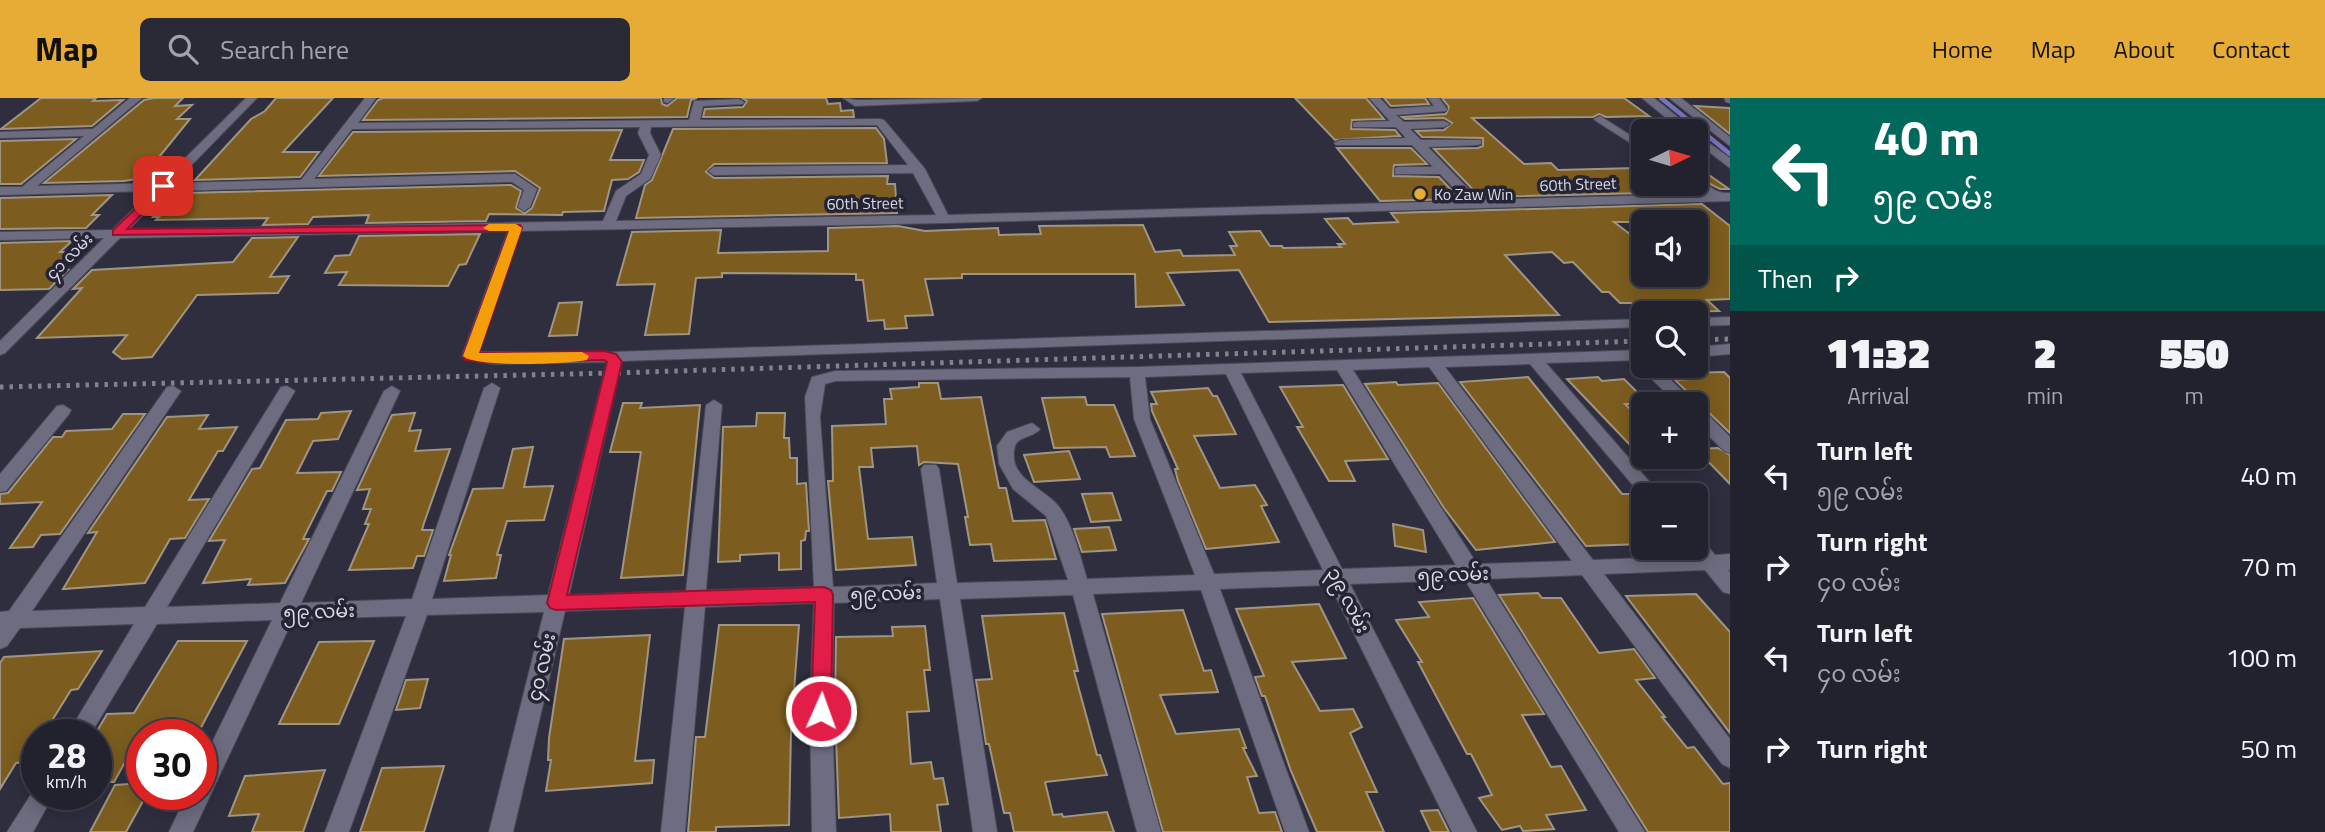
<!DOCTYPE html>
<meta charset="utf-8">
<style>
:root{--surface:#22222f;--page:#2a2a37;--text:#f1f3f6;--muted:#a2a4aa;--line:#3f3f4b;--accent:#e6ac36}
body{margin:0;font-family:"Titillium Web","Noto Sans Myanmar",sans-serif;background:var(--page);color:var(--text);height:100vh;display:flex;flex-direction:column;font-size:26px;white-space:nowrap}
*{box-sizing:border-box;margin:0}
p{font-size:23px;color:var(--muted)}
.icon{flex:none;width:38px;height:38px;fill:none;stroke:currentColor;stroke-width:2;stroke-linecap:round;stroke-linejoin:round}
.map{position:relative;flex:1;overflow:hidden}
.details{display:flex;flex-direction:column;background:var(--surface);width:595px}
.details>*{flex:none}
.hud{background:#00695c;color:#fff;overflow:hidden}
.needle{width:46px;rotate:85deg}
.fabs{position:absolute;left:1631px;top:21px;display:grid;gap:14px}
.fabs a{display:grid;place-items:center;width:77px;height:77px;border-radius:10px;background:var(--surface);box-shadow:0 4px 18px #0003,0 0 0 2px var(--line);font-size:35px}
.speed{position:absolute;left:21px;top:621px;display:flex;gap:14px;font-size:35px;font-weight:700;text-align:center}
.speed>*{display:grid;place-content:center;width:91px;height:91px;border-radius:50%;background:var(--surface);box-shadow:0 4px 18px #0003,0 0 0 2px var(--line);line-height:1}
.speed small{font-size:18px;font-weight:400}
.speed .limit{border:10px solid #d22;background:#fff;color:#111}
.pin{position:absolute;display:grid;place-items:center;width:60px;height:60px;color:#fff;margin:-30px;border-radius:14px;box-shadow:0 4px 10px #0006}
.me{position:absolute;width:77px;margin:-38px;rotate:2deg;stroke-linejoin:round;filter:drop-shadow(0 0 5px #0008)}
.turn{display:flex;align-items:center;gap:24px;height:147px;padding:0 28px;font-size:32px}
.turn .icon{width:91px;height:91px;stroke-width:2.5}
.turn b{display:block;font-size:49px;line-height:60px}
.then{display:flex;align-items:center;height:66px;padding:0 28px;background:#0003;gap:14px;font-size:26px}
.eta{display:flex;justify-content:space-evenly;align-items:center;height:119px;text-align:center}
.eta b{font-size:42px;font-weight:800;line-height:49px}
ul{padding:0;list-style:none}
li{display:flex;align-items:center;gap:21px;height:91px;padding:0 28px}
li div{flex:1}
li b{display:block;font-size:26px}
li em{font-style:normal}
header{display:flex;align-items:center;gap:42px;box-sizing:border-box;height:98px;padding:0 35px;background:var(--accent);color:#111}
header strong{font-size:33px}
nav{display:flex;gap:38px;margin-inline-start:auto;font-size:24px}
.search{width:490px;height:63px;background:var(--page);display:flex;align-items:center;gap:18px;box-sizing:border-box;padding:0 24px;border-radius:10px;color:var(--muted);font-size:26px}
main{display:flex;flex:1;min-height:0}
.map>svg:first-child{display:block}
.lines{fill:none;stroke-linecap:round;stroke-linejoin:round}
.stream{stroke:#7973bc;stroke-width:4.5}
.building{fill:#7c5d1f;stroke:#a09582;stroke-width:2;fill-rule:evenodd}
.minor-casing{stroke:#494957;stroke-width:2}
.minor{fill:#6d6c80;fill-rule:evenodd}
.rail{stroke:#81818f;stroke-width:5;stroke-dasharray:3.5 6;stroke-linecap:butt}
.route{fill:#e11d48;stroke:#92132f;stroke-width:2}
.slow{fill:#f59e0b}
.poi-dot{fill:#e6ac36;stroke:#242434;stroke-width:2.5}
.labels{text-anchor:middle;stroke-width:7;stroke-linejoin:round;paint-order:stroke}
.far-street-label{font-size:16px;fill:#dadae6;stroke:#242434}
.far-poi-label{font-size:16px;fill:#dadae6;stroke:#242434;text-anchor:start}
.street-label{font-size:19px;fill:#dadae6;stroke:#242434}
</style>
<header>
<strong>Map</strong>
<div class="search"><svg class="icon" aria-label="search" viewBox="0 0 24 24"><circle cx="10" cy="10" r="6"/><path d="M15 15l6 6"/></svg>Search here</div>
<nav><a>Home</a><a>Map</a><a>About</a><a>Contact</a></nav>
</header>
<main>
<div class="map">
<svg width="1730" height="734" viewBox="0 0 1730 734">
<rect width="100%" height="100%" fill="#2e2e3f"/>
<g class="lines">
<path class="stream" d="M1661 0 1730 56"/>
</g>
<g class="building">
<path d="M41 0H96L93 3 123 2 92 28 1 31Z"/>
<path d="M154 0H183L175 8 192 7 177 21H190L142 80 124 83 44 85 144 2Z"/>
<path d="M276 0H333L283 54H319L300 79 195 82 251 21 265 13Z"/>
<path d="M383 0H661L662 6 667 8 677 0H697L691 2 687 19 363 22 378 2Z"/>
<path d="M742 0H826L828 6 840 5 841 13 853 12 854 19H703L705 11 743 9 747 3Z"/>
<path d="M1295 0H1366L1384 21 1352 22 1351 31 1395 32 1400 38 1335 42Z"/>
<path d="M1384 0H1425L1429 6 1391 8Z"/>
<path d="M1442 0H1624L1649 18 1606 19 1599 16 1593 19 1472 20 1524 66 1551 65 1558 72 1636 70 1643 76V86L1677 88 1685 94 1480 99 1434 51 1478 50 1483 48V40L1422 39 1416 33 1444 32 1452 25 1444 20 1405 21 1402 19 1446 16 1449 9Z"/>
<path d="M1695 8 1730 10V36Z"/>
<path d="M876 30 884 41 887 65 714 66 706 74 714 80 888 78 887 86H895L897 115 636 120 645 87 652 82 673 31Z"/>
<path d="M622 32 610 62H644L639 74 628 81 612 82 604 113 563 114 562 117 489 116 486 123 366 125 369 117 313 119 308 126 263 127 268 120 156 122 159 119H153L170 101H178L183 95 511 87 521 93 516 110 525 115 532 110 540 90 515 73 319 78 353 34Z"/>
<path d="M76 41 21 86H0V43Z"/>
<path d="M1337 50H1411L1427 66 1394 67 1393 78 1439 79 1460 101 1380 103Z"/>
<path d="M1696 68 1729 91H1720L1696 79Z"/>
<path d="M112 97 92 117H99L86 130 0 131V100Z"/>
<path d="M1702 106 1730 128V201L1707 202 1719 213 1645 214 1636 205H1620L1609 194H1602L1573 164 1564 165 1552 154 1505 157 1559 217 1269 224 1239 172 1167 175 1184 207 1136 209 1135 176H962V180L925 181 933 217 905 218 907 230 885 231 884 222 868 223 863 182H856V176L722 175V179L696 180 689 236 645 237 655 186 617 187 632 134 721 132 718 155 828 153V130L898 128 925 133 998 130 999 137 1041 136 1039 128 1143 127 1155 154 1180 152 1183 158 1235 157 1230 148H1237L1229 134 1260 133 1270 148H1282L1283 150 1341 149 1338 146H1345L1325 121 1348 120 1353 126 1398 124 1391 115ZM1614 124H1696V177L1643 179V146Z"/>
<path d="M480 136 466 166 459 167 448 188 339 187 347 174 325 175 335 158 350 157 359 138Z"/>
<path d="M298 139 270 179 289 178 278 195 197 197 152 259 122 261 113 254 127 237 37 240 82 190 73 191 92 172 233 164 252 140Z"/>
<path d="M72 143 60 154H74L54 173 68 172 49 191 0 192V145Z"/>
<path d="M582 204 577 237 549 238 559 205Z"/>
<path d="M1724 274 1730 280V335L1675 282 1693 281 1687 275Z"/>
<path d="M1528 279 1622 396H1629L1643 413V446L1586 448 1460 284Z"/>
<path d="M1598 279 1602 283 1624 281 1649 306H1625L1643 324V347L1631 348 1567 281Z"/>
<path d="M1396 284 1398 287 1438 285 1555 444 1476 452 1444 410 1365 286Z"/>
<path d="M919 285H938L941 301 981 299 999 390H1006L1013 423 1045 422 1056 461 994 463 991 446 970 447 965 419H968L958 366 924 364 919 367 917 348 871 350 873 369H859L868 441 912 439 916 467 836 472 828 383H833L832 328 886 326 884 301H892L890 291 919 289Z"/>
<path d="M1343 287 1388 361 1345 363 1355 383H1329L1297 329H1303L1280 289Z"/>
<path d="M1208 290 1213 298H1217L1236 336 1194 338 1220 390 1255 387 1267 407 1261 408 1279 444 1206 451 1178 383 1175 371H1178L1152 313 1151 306H1157L1151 294Z"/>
<path d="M1085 299 1087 307H1114L1135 358 1110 359 1106 349 1054 350 1042 300Z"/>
<path d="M623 305H642L640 310 700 307 683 477 621 480 641 354H610Z"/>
<path d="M351 313 338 341 313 343 297 375 341 374 332 393H327L303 441H309L285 485 248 487 251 481 203 485 225 442 209 443 252 371 260 370 286 322 318 321 321 315Z"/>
<path d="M415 315 409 333 421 332 415 353 450 351 424 425 422 432H433L424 458H417L413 470 349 472 369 426H365L371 411H363L370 391 357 392 392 317Z"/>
<path d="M757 315H785L784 340H789L790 360H797V386L806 385 809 433H806L805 442 801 443V471L779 472V455L740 457V463L718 464 723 329 756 328Z"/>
<path d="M123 316H145L60 436 41 437 33 449 10 450 42 404 0 406V396L8 395 53 339H62L66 333 112 331Z"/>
<path d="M208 317 199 331 237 329 223 353H218L189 402 209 401 185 440 170 441 145 485 63 491 97 434 88 435 167 319Z"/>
<path d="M533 349 524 389 553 388 544 422 507 423 497 457H501L496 480 444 483 451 457H449L473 391 503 390 513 351Z"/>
<path d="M1718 350 1730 357V386L1696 351Z"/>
<path d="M1069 353 1080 381 1034 384 1024 357Z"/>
<path d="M1112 395 1121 422 1091 424 1082 396Z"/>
<path d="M1393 426 1423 432 1426 454 1395 448Z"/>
<path d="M1109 429 1116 452 1082 454 1074 431Z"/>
<path d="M1538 495 1542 500H1561L1599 555 1634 551 1655 580 1636 582 1665 619H1662L1687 650 1694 649 1723 686 1730 685V734H1648L1499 497Z"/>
<path d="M1696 496 1730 534V635L1626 498Z"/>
<path d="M1473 500 1544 616 1522 617 1551 669 1561 668 1586 712 1546 717 1554 731 1523 733 1520 728 1502 732 1479 700 1492 697 1471 656H1467L1451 626 1418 564H1422L1396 522 1429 519 1419 504Z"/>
<path d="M1319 506 1346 560 1292 564 1320 613 1353 611 1362 629 1350 635 1377 694H1366L1384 734H1317L1291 673 1265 598H1262L1255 579 1264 578 1236 511Z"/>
<path d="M1183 512 1204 573 1211 572 1218 594 1160 597 1176 636 1239 631 1246 650H1243L1257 678 1247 679 1259 715 1275 714 1282 734H1163L1102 516Z"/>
<path d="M1064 515 1078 573H1074L1097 657H1100L1107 677 1045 684 1053 717 1062 716 1063 719 1107 714 1114 734H1014L1010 715H1004L989 646H986L976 582 992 581 982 518Z"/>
<path d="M719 527H799L791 633 789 727 716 729V734H688L696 639H705Z"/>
<path d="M925 528 930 572H924L929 613 907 614 911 666 931 664 934 681 943 680 948 706 937 707 941 734H891L890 716 839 720 835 613 836 539 893 538 892 529Z"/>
<path d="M650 537 635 663 654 662 652 685 546 693 551 662H548L549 640 564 541Z"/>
<path d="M178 543H247L197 637H142L140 645 135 646 114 684H96V635L107 616 134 615Z"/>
<path d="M374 543 339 626H279L319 544Z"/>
<path d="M102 553 78 591 71 592 43 637H37V648L27 664 16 665 0 691V565L4 559Z"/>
<path d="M428 581 420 610 396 612 406 582Z"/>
<path d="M444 668 424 734H360L382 670Z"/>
<path d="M325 672 303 734H252L259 716 229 718 245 678Z"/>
<path d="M142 685V705L126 734H90L115 687Z"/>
<path d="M1438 712 1449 734H1431L1421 713Z"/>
</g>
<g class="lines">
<g class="minor-casing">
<g id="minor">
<path d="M130 0H142L37 88 160 85 246 0H257L174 85 301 82 365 0H376L358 25 689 22 694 3 739 1 744 4 743 6 703 8 700 22 880 21 884 22 925 71 948 117 1466 103 1440 76H1395V70L1399 69H1433L1412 47H1336L1334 45 1340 42 1406 40 1396 29H1353V25L1357 24 1390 23 1369 0H1380L1390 11 1434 8 1428 0H1439L1447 11 1446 13 1396 17 1404 24 1444 23 1450 26 1444 29 1410 31 1421 42H1481V46L1477 47 1428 49 1479 102 1703 96 1690 86H1696V81C1711 86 1713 96 1730 95V103L944 125 521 133 479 254H611L1643 221V229L622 263 569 497 686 493 706 307 714 302 722 307 706 492 814 489 805 299 812 279 835 273 1137 269 1643 252V262L1546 265 1661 397 1643 399 1530 266 1445 269 1593 462 1693 458 1687 450H1696V441L1703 443 1715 457 1730 456V472H1728L1730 474V496L1723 494 1705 472 1604 476 1730 641V670L1722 666 1582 477 1486 481 1645 734H1619L1465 482 1350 486 1477 734H1452L1330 487 1220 491 1309 734H1285L1201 492 1093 496 1161 734H1137L1073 497 960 501 997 734H973L940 501 834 505 832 613 836 734H812L810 613 814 505 705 509 685 734H661L685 509 565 513 513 734H489L544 514 427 517 349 734H325L406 518 293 521 193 734H169L187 696H201V667L272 522 157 526 90 637H67L134 526 20 530 7 548 0 551V514L9 513 167 289 173 288 181 293 32 513 145 509 281 289 287 288 295 293 167 509 280 505 384 293 392 288 400 293 301 505 412 501 484 290 492 285 500 290 432 501 548 497 607 264 493 266 465 261 462 258 508 133 120 140 5 255 0 257V243L104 140 0 142V134L112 132 152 93 0 97V89H22L84 38 0 40V34L93 31ZM877 27 908 67 714 69 708 73 714 77 913 75 936 117 616 123 626 98 650 81 661 57 650 35 651 29ZM640 29 638 35 649 57 641 76 616 93 603 123 128 132 167 93 512 84 524 92 518 109 524 113 530 109 537 91 515 76 314 81 352 31ZM1429 269 1572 463 1477 466 1353 272ZM1337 272 1456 467 1342 471 1241 275ZM1226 276 1323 472 1214 476 1150 321 1145 279ZM1130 279 1134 321 1195 477 1087 481C1080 458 1074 430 1060 410 1046 390 1006 381 1015 348 1018 338 1035 339 1040 331L1032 325 1007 334 997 348 999 366 1013 391 1046 418 1068 482 957 485 939 371 936 367H924L921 371 937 485 833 489 820 319 825 286 836 283Z"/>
<path d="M664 0H674L668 5 664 4Z"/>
<path d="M843 0 857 2 982 0 977 3 855 8Z"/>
<path d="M1642 0H1654L1695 33H1682Z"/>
<path d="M1669 0H1681L1730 39V48Z"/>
<path d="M1724 0H1730V5L1726 4Z"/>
<path d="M1600 18 1643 45V53L1596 23 1594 21Z"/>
<path d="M1696 36 1730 60V70L1696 44Z"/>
<path d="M1730 219V227L1696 228V220Z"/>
<path d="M1730 246V256L1696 259V249Z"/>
<path d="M1642 264 1643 268H1657L1695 306H1678L1642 272 1640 268Z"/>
<path d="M63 307 71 312 69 316 6 393 0 394V376L57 308Z"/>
<path d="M1696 310 1702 311 1730 339V355L1724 353 1696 325Z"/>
<path d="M37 687V696H54L33 734H7Z"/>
</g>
</g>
<use href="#minor" class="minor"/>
<g class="rail">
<path d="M1696 242 1730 241"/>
<path d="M0 289 612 275 1643 243"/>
</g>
</g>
<path class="route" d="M163 85 168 88 167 91 127 131 520 127 522 130 479 255 604 253 616 256 622 264 567 497 824 489 831 492 833 497 831 613 828 620 821 622 814 620 811 613 815 504 556 512 550 510 547 505 607 264 604 262 493 265 465 262 463 258 509 133 113 137V132Z"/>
<path class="slow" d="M516 126 522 130 479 255 582 254 589 258 587 262C568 266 476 270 463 258L509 133H489L483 130 489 126Z"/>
<circle class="poi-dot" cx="1420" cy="96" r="7"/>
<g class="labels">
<g class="far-street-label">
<text transform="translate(1578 86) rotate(-2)" y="6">60th Street</text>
<text transform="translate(865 105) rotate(-1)" y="6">60th Street</text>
<text transform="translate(69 158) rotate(-45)" y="6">၄၁ လမ်း</text>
</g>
<g class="far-poi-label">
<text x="1434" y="102">Ko Zaw Win</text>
</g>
<g class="street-label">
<text transform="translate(1453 476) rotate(-2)" y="7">၅၉ လမ်း</text>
<text transform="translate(886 495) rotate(-2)" y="7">၅၉ လမ်း</text>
<text transform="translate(1349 502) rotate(63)" y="7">၃၉ လမ်း</text>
<text transform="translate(319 513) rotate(-2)" y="7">၅၉ လမ်း</text>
<text transform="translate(541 569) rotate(-77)" y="7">၄၀ လမ်း</text>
</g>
</g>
</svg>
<div class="fabs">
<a><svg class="needle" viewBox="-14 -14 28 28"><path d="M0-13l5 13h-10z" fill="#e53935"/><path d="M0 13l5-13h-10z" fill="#a2a4aa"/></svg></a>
<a><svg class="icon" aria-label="sound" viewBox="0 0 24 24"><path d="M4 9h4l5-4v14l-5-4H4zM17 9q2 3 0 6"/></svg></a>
<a><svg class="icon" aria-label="search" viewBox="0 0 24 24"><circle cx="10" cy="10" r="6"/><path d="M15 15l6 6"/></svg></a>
<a>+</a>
<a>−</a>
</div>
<div class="speed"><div>28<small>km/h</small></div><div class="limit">30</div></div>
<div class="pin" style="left:163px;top:88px;background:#d93025"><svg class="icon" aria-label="arrive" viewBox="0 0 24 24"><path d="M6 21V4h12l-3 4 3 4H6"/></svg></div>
<svg class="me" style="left:821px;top:613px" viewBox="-20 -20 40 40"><circle r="17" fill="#e11d48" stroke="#fff" stroke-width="3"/><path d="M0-11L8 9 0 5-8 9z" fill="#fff"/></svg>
</div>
<section class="details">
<div class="hud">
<div class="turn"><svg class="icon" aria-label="left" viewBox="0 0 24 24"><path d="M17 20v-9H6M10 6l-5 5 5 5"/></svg><div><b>40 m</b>၅၉ လမ်း</div></div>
<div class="then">Then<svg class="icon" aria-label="right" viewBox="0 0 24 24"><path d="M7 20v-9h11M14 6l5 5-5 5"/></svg></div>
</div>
<div class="eta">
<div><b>11:32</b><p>Arrival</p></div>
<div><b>2</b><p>min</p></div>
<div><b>550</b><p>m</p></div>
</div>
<ul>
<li><svg class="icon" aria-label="left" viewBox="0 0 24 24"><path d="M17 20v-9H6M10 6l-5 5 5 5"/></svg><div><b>Turn left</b><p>၅၉ လမ်း</p></div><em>40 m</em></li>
<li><svg class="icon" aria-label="right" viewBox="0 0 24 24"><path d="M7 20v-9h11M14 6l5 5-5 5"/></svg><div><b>Turn right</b><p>၄၀ လမ်း</p></div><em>70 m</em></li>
<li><svg class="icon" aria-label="left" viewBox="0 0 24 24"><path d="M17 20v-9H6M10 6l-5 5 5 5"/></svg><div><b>Turn left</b><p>၄၀ လမ်း</p></div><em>100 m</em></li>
<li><svg class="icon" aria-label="right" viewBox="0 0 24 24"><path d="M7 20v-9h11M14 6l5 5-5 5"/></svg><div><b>Turn right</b></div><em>50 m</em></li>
</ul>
</section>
</main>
